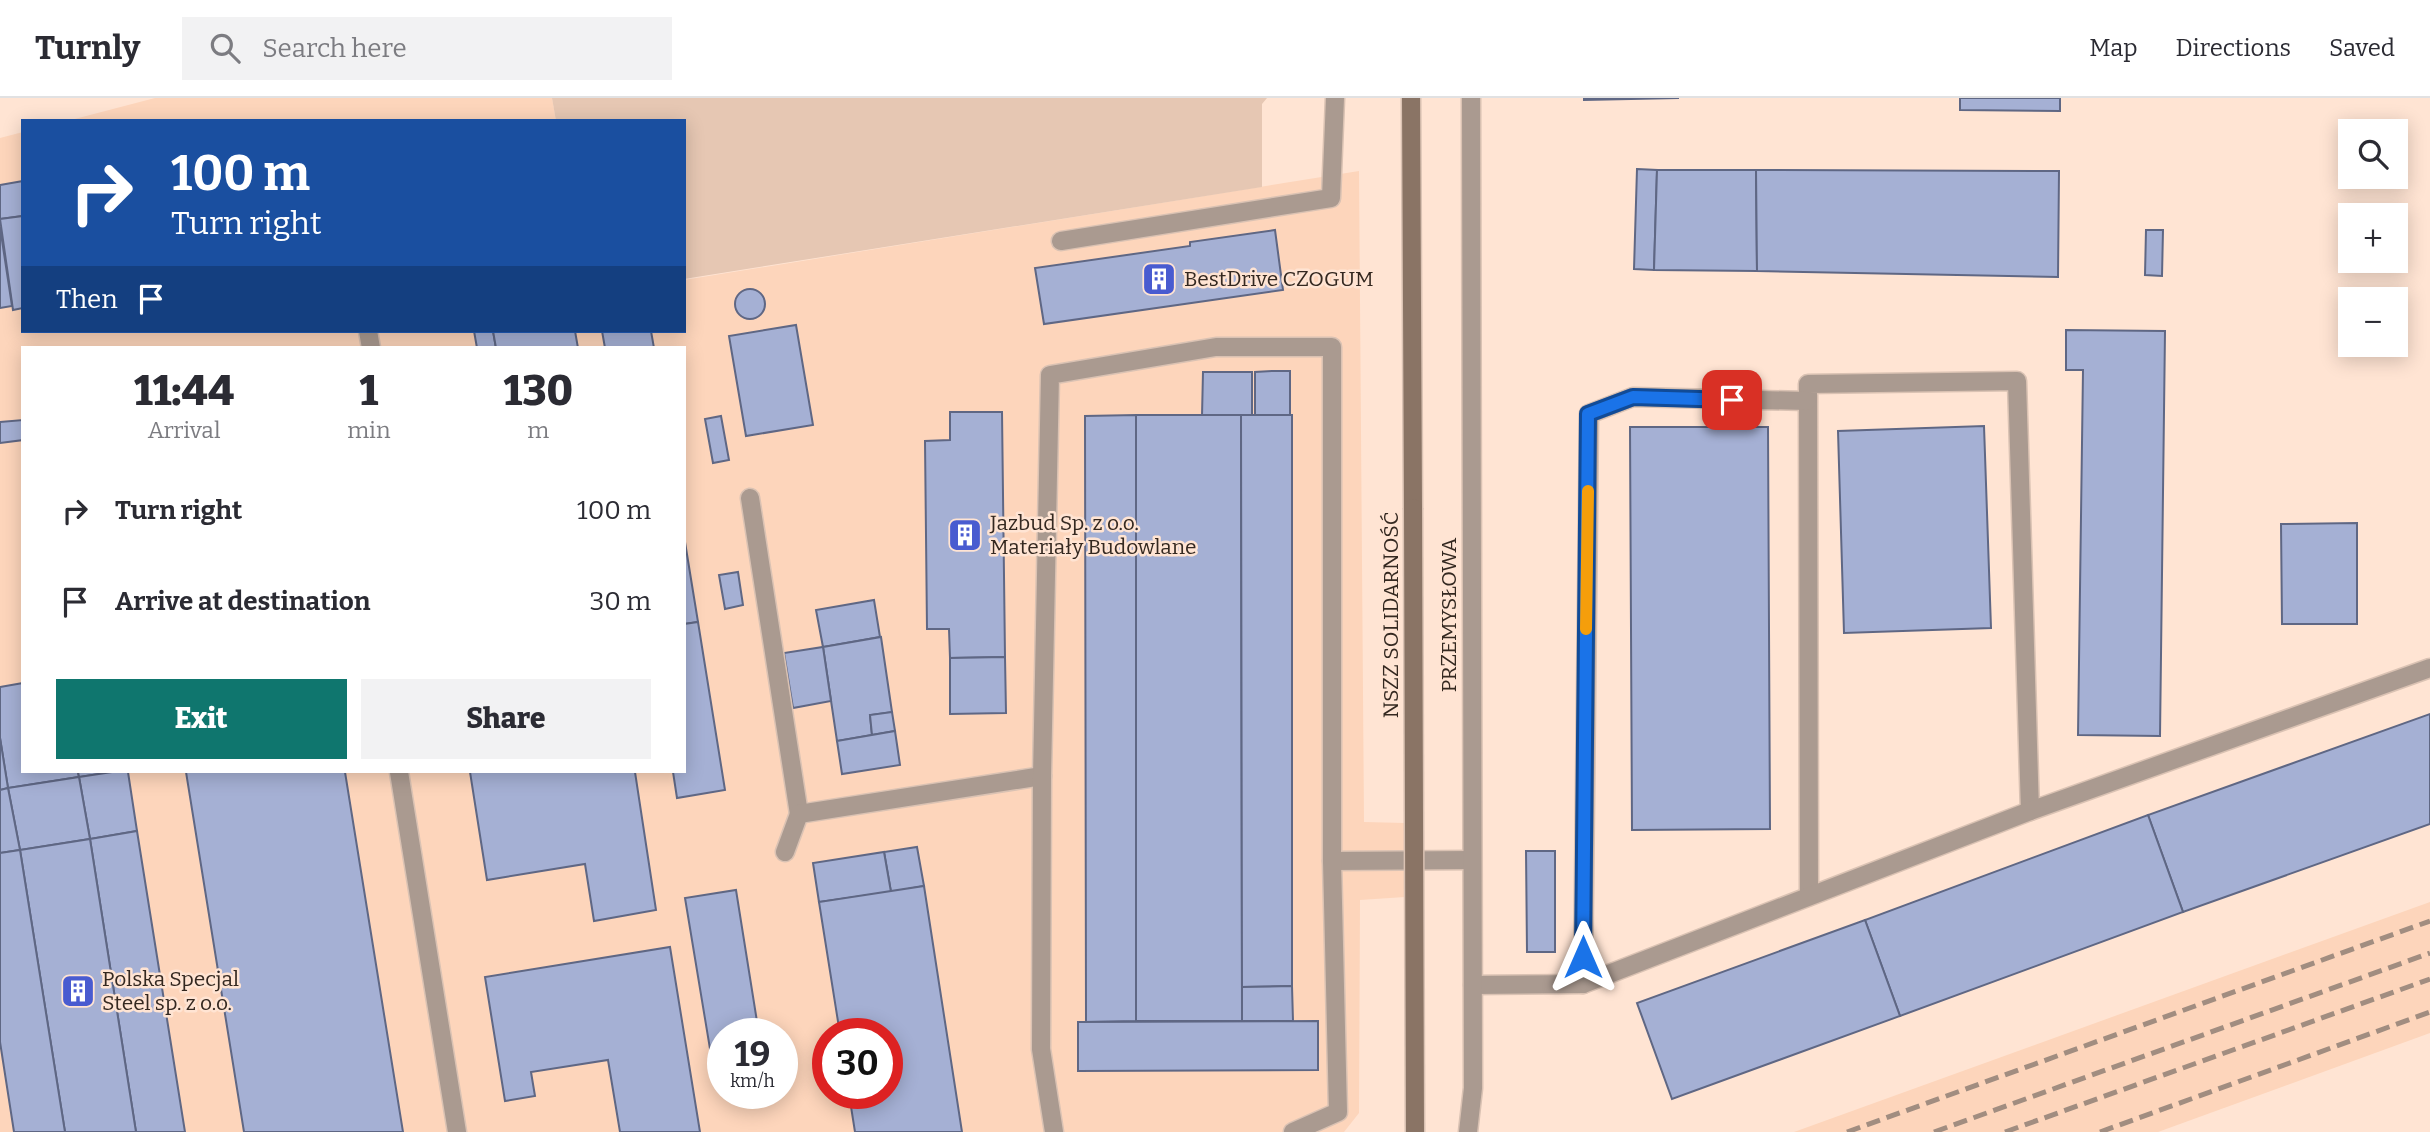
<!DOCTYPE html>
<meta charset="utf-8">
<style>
:root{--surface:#fff;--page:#f2f2f3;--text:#2b2b33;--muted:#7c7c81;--line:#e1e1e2;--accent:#0f766e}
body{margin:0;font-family:Bitter,serif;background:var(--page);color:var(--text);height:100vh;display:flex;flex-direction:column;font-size:26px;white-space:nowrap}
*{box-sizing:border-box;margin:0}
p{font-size:23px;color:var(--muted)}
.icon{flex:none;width:38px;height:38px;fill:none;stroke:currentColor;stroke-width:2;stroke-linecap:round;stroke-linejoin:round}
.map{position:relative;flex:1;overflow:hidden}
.details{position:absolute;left:21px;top:248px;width:665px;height:427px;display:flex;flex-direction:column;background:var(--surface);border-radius:0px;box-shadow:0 4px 18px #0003}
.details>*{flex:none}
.top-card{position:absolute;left:21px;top:21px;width:665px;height:214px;border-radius:0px;box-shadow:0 4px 18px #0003;background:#1a4fa0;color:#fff;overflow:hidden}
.tools{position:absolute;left:2338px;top:21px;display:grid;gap:14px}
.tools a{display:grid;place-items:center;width:70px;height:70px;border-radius:0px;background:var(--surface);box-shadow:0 4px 18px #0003;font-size:35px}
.speed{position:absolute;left:707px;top:920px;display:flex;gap:14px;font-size:35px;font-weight:700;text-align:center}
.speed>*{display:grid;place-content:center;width:91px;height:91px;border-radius:50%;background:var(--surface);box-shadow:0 4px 18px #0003;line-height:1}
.speed small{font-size:18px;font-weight:400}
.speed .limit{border:10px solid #d22;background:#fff;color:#111}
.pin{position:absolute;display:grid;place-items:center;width:60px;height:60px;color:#fff;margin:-30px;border-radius:14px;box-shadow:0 4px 10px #0006}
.me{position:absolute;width:77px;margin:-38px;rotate:0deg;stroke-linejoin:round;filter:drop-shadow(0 0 5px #0008)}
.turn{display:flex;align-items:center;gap:24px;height:147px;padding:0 35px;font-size:32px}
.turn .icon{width:91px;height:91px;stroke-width:2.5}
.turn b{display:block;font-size:49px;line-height:60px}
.then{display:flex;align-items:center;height:66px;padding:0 35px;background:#0003;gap:14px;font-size:26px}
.eta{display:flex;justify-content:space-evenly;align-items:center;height:119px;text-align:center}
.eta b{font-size:42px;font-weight:800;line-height:49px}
.primary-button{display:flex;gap:14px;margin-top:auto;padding:14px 35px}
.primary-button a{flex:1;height:80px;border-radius:0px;background:var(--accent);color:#fff;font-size:28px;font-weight:800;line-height:80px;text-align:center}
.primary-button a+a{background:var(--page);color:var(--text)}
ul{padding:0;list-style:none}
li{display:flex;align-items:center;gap:21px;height:91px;padding:0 35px}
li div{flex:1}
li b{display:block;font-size:26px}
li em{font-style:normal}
header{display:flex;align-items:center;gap:42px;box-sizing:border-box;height:98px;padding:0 35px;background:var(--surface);border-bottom:2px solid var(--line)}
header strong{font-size:33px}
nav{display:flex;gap:38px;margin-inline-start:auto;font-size:24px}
.search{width:490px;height:63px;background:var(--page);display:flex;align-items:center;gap:18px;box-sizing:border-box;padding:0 24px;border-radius:0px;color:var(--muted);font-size:26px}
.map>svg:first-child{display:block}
.built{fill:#fdd5bb;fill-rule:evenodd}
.green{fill:#e6c7b3}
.building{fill:#a5b0d4;stroke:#5f6784;stroke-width:2}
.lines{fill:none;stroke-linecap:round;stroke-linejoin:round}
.service-casing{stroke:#dac2b3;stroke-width:21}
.minor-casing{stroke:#dac2b3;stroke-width:21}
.tertiary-casing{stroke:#dac2b3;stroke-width:21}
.secondary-casing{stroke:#dac2b3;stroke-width:21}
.service{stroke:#aa9a90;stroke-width:18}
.minor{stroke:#aa9a90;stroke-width:18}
.tertiary{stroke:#aa9a90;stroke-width:18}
.secondary{stroke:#8a7465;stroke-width:18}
.rail{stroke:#a18d80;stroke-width:5;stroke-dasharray:14 7;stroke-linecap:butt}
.secondary-bridge-casing{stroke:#dac2b3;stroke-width:21;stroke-linecap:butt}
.secondary-bridge{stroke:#8a7465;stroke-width:18}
.route-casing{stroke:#114b97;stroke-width:18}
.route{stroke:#1a73e8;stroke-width:12}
.slow{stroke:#f59e0b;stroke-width:12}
.labels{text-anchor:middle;stroke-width:5;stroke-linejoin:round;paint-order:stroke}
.poi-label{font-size:21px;fill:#342820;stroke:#ffe4d3;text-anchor:start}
.street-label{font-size:21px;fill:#342820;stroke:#ffe4d3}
</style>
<header>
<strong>Turnly</strong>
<div class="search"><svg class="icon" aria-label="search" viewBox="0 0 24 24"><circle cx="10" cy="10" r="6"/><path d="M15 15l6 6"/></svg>Search here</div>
<nav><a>Map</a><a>Directions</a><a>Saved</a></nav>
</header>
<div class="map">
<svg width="2430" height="1034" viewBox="0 0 2430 1034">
<rect width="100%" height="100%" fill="#ffe4d3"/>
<g class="built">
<path d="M155 0H552L556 23H67Z"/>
<path d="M23 34V233H684V182L1359 73 1364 724 1405 725V799L1360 802 1359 1015 1344 1034H0V40ZM23 250H684V674H23ZM723 936H782V996H723ZM828 936H887V996H828Z"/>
<path d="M2430 804V935L2158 1034H1794Z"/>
</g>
<path class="green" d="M552 0H1267L1262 6V89L684 181V23H556Z"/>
<g class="building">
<path d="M1584 0H1679L1584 2Z"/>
<path d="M1960 0H2060V13L1960 12Z"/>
<path d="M1637 71 1657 72 1654 172 1634 171Z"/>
<path d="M1657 72H1756L1757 173 1654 172Z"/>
<path d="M1756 72 2059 73 2058 179 1757 173Z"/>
<path d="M23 83V118L0 121V87Z"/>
<path d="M23 118V210L13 212 0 121Z"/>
<path d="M0 129 12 208 0 210Z"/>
<path d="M1275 132 1283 192 1044 226 1035 170 1190 148V144Z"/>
<path d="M2146 132H2163L2162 178 2145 177Z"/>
<circle cx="750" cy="206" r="15"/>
<path d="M796 227 813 327 746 338 729 238Z"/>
<path d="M2066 232 2165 233 2160 638 2078 637 2083 272H2066Z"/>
<path d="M474 233H493L496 250H477Z"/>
<path d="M493 233H575L578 250H496Z"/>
<path d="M602 233H651L654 250H605Z"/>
<path d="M1272 273H1290V317H1255V274Z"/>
<path d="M1203 274H1252V317L1202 318Z"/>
<path d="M950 314H1002L1005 559 950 560 949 531H927L925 343 950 342Z"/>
<path d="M1136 317H1241L1242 923H1136Z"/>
<path d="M1136 317V923L1086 924 1085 318Z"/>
<path d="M1241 317H1292V888L1242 889Z"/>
<path d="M721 318 729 362 713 365 705 321Z"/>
<path d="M23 322V342L0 345V324Z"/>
<path d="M1984 328 1991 530 1844 535 1838 333Z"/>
<path d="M1630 329H1768L1770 731 1632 732Z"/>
<path d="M2357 425V526H2282L2281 426Z"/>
<path d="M684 438 698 524 684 526Z"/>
<path d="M738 474 743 507 725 511 719 477Z"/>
<path d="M874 502 880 539 823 549 816 512Z"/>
<path d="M698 524 725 692 677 700 673 674H684V526Z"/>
<path d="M881 539 892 614 870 617 872 637 837 643 823 549Z"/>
<path d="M823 549 831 603 793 610 784 555Z"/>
<path d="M1005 559 1006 615 950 616V560Z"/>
<path d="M23 585V674H78L79 679 8 690 0 640V589Z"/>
<path d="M892 614 895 633 872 637 870 617Z"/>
<path d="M2430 616V726L2183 814 2148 717Z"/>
<path d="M895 633 900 667 842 676 837 643Z"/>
<path d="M0 640 8 690 0 692Z"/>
<path d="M78 674H112L79 679Z"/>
<path d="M112 674H128L137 733 90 741 79 679Z"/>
<path d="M186 674H345L403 1034H244Z"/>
<path d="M470 674H635L656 812 594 823 585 766 487 782Z"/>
<path d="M79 679 90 741 20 752 8 690Z"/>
<path d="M8 690 20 752 0 755V692Z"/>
<path d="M2148 717 2183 814 1900 918 1865 822Z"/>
<path d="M137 733 185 1034H136L90 741Z"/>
<path d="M90 741 136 1034H65L20 752Z"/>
<path d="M917 749 924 788 891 794 884 754Z"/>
<path d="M20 752 65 1034H14L0 944V755Z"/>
<path d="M1526 753H1555V854H1527Z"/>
<path d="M884 754 891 794 819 804 813 765Z"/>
<path d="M924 788 962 1034H855L849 996H887V936H840L819 804Z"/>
<path d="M736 792 759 936H723V980L715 981 685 800Z"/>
<path d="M1865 822 1900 918 1672 1001 1637 905Z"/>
<path d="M670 849 700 1034H620L608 962 531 974 535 998 505 1003 485 879Z"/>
<path d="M1292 888 1293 923H1242V889Z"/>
<path d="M1318 923V972L1078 973V924Z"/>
</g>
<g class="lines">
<g class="service-casing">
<g id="service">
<path d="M1061 143 1331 100 1335 0"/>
<path d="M368 233 371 250"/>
<path d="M750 400 799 716"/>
<path d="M399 674 457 1034"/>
<path d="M785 754 799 716 1042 678"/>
<path d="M1332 763 1472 762"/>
<path d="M1054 1034 1041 951 1042 678 1050 277 1216 249H1332V763L1338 1014 1293 1034"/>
</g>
</g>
<g class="minor-casing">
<g id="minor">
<path d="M1809 798 1808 286 2017 283 2030 713"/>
<path d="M1583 886 1589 316 1633 299 1807 303"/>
<path d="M1473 887 1583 886 2030 713 2430 570"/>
</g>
</g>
<g class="tertiary-casing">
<path id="tertiary" d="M1468 1034 1473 990 1471 0"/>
</g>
<g class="secondary-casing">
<path id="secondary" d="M1411 0 1413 410"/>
</g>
<use href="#service" class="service"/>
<use href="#minor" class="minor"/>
<use href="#tertiary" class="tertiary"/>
<use href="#secondary" class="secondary"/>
<g class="rail">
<path d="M1847 1034 2430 823"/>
<path d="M1934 1034 2430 855"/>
<path d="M2005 1034 2430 881"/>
<path d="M2100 1034 2430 914"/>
</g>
<g class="secondary-bridge-casing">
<path id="secondary-bridge" d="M1413 410 1415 1034"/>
</g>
<use href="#secondary-bridge" class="secondary-bridge"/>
</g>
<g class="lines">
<g class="route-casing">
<path id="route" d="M1583 859 1588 316 1633 299 1732 302"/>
</g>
<use href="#route" class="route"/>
<path class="slow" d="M1586 531 1588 393"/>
</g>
<defs>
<g id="building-square" transform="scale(1.75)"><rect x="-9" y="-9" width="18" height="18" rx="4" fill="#495bd0" stroke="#ffe4d3"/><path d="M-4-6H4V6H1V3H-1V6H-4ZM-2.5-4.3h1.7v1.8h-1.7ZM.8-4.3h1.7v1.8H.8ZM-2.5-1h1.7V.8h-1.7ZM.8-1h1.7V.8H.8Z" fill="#fff"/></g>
</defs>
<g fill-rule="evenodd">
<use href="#building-square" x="1159" y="181"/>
<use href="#building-square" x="965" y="437"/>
<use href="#building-square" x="78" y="893"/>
</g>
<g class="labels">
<g class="poi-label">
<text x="1184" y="188">BestDrive CZOGUM</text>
<text x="990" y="432">Jazbud Sp. z o.o.<tspan x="990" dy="24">Materiały Budowlane</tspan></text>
<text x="102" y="888">Polska Specjal<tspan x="102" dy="24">Steel sp. z o.o.</tspan></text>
</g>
<g class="street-label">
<text transform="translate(1391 517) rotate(-90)" y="7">NSZZ SOLIDARNOŚĆ</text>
<text transform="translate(1449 517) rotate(-90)" y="7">PRZEMYSŁOWA</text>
</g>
</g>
</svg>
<div class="tools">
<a><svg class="icon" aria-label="search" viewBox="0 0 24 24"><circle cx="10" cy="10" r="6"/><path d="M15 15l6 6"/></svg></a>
<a>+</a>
<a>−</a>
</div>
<div class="speed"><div>19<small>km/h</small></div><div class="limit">30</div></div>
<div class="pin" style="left:1732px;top:302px;background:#d93025"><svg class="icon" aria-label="arrive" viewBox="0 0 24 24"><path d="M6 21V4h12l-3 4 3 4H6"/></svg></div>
<svg class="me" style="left:1583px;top:859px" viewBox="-20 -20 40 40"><path d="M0-17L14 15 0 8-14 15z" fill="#1a73e8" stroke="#fff" stroke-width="4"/></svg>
<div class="top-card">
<div class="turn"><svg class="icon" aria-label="right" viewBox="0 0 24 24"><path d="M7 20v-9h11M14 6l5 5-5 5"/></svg><div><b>100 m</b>Turn right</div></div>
<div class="then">Then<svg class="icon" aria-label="arrive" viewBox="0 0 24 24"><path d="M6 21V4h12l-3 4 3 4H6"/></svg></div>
</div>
<section class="details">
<div class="eta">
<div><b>11:44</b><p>Arrival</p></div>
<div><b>1</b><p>min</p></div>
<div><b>130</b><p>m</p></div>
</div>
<ul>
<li><svg class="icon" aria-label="right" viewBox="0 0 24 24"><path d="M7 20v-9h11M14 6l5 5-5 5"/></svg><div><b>Turn right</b></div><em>100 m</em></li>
<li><svg class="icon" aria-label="arrive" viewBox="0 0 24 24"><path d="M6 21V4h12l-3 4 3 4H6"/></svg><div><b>Arrive at destination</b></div><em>30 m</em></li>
</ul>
<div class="primary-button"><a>Exit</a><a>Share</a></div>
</section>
</div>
